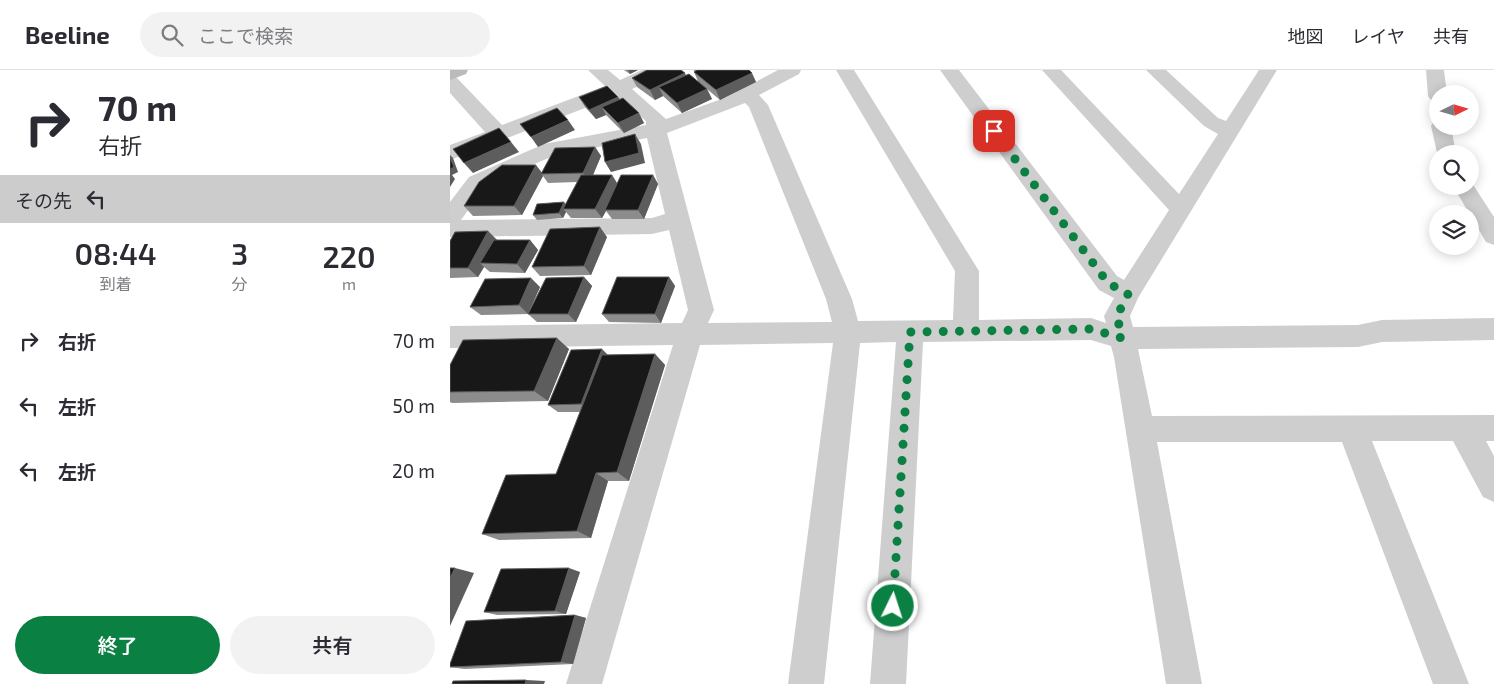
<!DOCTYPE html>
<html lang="ja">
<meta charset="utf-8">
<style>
:root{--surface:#fff;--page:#f2f2f3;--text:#2b2b33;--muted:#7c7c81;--line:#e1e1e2;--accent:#0b8043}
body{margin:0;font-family:"Exo 2","Noto Sans JP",sans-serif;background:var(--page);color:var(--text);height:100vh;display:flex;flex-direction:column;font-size:19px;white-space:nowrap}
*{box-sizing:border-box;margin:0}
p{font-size:16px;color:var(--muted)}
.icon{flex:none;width:28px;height:28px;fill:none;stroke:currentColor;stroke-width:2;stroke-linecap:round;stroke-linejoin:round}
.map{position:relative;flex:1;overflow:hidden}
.sheet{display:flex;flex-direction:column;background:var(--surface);width:450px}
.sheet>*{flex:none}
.guide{background:#fff;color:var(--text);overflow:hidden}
.needle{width:32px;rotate:85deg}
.tools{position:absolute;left:979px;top:15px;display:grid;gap:10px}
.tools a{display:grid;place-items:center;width:50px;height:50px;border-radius:50%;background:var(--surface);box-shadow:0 2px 12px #0003;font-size:25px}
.pin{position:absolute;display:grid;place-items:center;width:42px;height:42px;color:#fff;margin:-21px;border-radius:10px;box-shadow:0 2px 8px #0006}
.me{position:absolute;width:55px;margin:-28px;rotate:4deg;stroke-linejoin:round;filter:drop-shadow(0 0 4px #0008)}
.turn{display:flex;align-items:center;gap:18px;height:105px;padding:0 15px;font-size:22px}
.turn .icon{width:65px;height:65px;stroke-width:2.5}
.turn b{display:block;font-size:35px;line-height:42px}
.then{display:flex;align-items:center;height:48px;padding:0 15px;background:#0003;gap:10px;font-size:19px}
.eta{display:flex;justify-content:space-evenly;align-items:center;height:85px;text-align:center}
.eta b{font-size:30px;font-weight:600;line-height:35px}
.primary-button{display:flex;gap:10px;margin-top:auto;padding:10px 15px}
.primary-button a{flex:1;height:58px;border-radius:30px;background:var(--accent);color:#fff;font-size:20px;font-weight:600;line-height:58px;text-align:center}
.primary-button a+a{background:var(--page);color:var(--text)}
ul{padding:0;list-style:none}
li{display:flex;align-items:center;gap:15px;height:65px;padding:0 15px}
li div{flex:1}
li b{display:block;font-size:19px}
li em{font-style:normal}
header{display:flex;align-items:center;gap:30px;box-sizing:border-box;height:70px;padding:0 25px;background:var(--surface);border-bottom:1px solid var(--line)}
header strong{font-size:24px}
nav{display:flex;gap:28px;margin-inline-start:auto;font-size:18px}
.search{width:350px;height:45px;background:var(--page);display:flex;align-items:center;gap:12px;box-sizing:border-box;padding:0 18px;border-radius:28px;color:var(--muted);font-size:19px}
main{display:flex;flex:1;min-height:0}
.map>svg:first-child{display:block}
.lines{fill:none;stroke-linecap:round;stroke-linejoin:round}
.street{fill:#cecece;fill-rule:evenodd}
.secondary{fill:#bbb;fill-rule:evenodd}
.wall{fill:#8c8c8c}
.shaded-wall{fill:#5d5d5d}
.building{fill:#181818;stroke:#5d5d5d}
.route{stroke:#0b8043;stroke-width:9;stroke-dasharray:0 16.2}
</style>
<header>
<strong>Beeline</strong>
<div class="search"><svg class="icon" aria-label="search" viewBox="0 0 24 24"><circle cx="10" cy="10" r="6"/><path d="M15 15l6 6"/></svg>ここで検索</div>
<nav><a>地図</a><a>レイヤ</a><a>共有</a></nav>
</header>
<main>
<section class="sheet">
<div class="guide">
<div class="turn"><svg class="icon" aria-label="right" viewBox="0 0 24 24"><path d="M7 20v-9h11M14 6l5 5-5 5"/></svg><div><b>70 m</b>右折</div></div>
<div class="then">その先<svg class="icon" aria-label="left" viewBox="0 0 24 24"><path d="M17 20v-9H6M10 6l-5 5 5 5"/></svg></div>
</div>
<div class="eta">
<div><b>08:44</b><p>到着</p></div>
<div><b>3</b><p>分</p></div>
<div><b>220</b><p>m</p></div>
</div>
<ul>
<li><svg class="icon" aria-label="right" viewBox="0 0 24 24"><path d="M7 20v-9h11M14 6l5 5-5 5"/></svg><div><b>右折</b></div><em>70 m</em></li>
<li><svg class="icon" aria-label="left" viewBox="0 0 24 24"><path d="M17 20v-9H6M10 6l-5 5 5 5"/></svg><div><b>左折</b></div><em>50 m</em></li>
<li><svg class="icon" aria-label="left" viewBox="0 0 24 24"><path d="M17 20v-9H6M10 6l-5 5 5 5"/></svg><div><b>左折</b></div><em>20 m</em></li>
</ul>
<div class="primary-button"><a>終了</a><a>共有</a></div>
</section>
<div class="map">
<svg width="1044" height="614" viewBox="0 0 1044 614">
<rect width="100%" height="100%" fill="#fff"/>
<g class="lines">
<g class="street">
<path d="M138 0H158L170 10 192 0H216L214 4 182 19 216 49 277 27 328 0H351L349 4 309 25 318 35 402 229 408 251 503 250 505 201 386 0H404L529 201V250L641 248 656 253 654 246 664 228 649 220 490 0H509L667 206 674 210 719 140 592 0H611L729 124 768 64 754 56 696 0H716L768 48 776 51 809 0H827L688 228 680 246 683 257 908 255 932 250 1044 248V270L932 272 908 277 688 279 702 346 1044 345V371H1036L1044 386V432L1033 427 1003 371H922L1019 614H983L892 372H707L752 614H716L664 287 661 276 641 270 473 272 456 614H420L446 272 410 273 374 614H338L383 273 250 275 152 614H116L223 275 0 278V256L232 253 238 240 219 160 202 164 0 167V132L19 107 94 74 196 55V51L166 26 0 90V75L35 62 0 23V6L7 8 52 55 155 16ZM295 33 299 37 376 229 382 252 258 253 264 240 217 63ZM197 68 215 144 202 148 11 150 35 117 89 92 106 85Z"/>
<path d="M976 0H994L997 24H988V32L981 30 978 26Z"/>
<path d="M984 51H988V56H1001L1006 84H988V87L981 56Z"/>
<path d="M1020 110 1044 147V175L1036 172 1003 116H1020Z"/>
</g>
<path class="secondary" d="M0 0H18L16 4 0 10Z"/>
</g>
<g class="wall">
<path d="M174 0H188L180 4Z"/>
<path d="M243 0H299L306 12 270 30 257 19 262 29 232 43 213 26 205 30 187 17 182 8 236 5 248 11 244 2 245 1Z"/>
<path d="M129 27H168L194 53 174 63 156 45 146 49 135 37Z"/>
<path d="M145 77 151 86 143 105H162L167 113 203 105 208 114 194 149H162L156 141 152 148H121L116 142 113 148 87 150 83 145 116 134 127 112 98 113 93 106 72 145 23 146 14 136 92 102Z"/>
<path d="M38 161 47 170H80L88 180 75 203 40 202 34 197 28 207 0 208V171Z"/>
<path d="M157 167 141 205 90 206 82 197Z"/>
<path d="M134 207 142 216 126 252H87L78 244Z"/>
<path d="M219 207 225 216 211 253 159 252 152 244Z"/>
<path d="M90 217 78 244 31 245 20 237Z"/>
<path d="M119 279 98 331 2 333 0 332V295Z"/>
<path d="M205 284 215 295 179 411H158L141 468 49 470 32 464 106 404 130 342H108L98 335Z"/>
<path d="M130 502 116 544 47 545 34 542Z"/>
<path d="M125 545 136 548 123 594 14 599 0 597Z"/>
</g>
<g class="shaded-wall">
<path d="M178 0H188L180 4Z"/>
<path d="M235 3 239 12 209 17 213 26 205 30 200 20Z"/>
<path d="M302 3 306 12 270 30 266 20Z"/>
<path d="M257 19 262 29 232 43 227 33Z"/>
<path d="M168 27 174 37H152L156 45 146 49 139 40Z"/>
<path d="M189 43 194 53 174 63 168 53Z"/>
<path d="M118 50 125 60 88 77 81 67Z"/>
<path d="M185 64 191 74 195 93 161 102 155 92Z"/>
<path d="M61 72 69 82 23 103 14 93Z"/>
<path d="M145 77 151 86 140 112 133 103Z"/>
<path d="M0 85 3 88 8 102 2 105 5 109 0 117Z"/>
<path d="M86 95 93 104H91L93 106 72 145 64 136Z"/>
<path d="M162 105 168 115 155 140 156 141 152 148 145 139Z"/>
<path d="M203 105 208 114 194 149 188 140Z"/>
<path d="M114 132 118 137 113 139 116 142 113 148 109 143Z"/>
<path d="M150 157 157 167 141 205 134 196Z"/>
<path d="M38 161 48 171 30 193 34 197 28 207 18 198Z"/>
<path d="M80 170 88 180 75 203 67 194Z"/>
<path d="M134 207 142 216 126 252 118 244Z"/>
<path d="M219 207 225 216 211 253 205 244Z"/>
<path d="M81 208 90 217 78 244 69 235Z"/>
<path d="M107 268 119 279 98 331 84 321Z"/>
<path d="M152 279 160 287 140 341 131 334Z"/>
<path d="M205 284 215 295 179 411 167 402Z"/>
<path d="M146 403 158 411 141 468 127 461Z"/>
<path d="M5 498 24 503 0 556V508Z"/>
<path d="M119 498 130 502 116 544 105 541Z"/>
<path d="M125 545 136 548 123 594 111 592Z"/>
<path d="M76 610 95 611 94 614H75Z"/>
</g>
<g class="building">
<path d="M197 0H231L235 3 200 20 182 8Z"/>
<path d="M247 0H299L302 3 266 20 244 2Z"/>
<path d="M239 4 257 19 227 33 209 17Z"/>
<path d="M157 16 168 27 139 40 129 27Z"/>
<path d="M173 28 189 43 168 53 152 37Z"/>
<path d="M107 38 118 50 81 67 70 54Z"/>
<path d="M49 58 61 72 14 93 3 79Z"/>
<path d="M185 64 189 83 155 92 152 73Z"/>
<path d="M145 77 133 103 91 104 105 78Z"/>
<path d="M0 88 4 97 0 99Z"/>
<path d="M52 95H86L64 136H14L29 112Z"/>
<path d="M131 105H162L145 139H113Z"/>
<path d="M171 105H203L188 140H155Z"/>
<path d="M114 132 109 143 83 145 87 134Z"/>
<path d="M150 157 134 196 82 197 100 159Z"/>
<path d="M38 161 18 198H0V171L5 162Z"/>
<path d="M44 170H80L67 194 30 193Z"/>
<path d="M134 207 118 244H78L96 208Z"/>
<path d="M167 207H219L205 244H152Z"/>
<path d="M81 208 69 235 20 237 35 209Z"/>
<path d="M107 268 84 321 0 322V295L13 270Z"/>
<path d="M152 279 131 334 98 335 121 280Z"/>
<path d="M205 284 167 402 146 403 127 461 32 464 56 405 106 404 152 285Z"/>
<path d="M0 498H5L0 508Z"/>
<path d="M119 498 105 541 34 542 51 499Z"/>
<path d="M125 545 111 592 0 597V594L16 551Z"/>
<path d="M76 610 75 614H2L3 611Z"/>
</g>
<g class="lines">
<path class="route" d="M443 536 460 262 641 259 672 268 667 246 678 224 658 213 544 61"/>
</g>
</svg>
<div class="tools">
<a><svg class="needle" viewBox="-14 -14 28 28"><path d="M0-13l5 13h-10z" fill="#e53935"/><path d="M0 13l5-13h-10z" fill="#7c7c81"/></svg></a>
<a><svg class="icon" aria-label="search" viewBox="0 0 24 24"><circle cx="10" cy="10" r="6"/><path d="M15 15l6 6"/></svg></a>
<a><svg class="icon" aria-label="layers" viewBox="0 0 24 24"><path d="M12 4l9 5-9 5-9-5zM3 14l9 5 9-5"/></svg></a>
</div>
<div class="pin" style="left:544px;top:61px;background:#d93025"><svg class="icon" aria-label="arrive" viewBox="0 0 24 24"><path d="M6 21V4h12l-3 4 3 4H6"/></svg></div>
<svg class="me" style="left:443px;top:536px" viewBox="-20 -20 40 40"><circle r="17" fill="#0b8043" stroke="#fff" stroke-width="3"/><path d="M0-11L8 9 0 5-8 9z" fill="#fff"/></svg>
</div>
</main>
